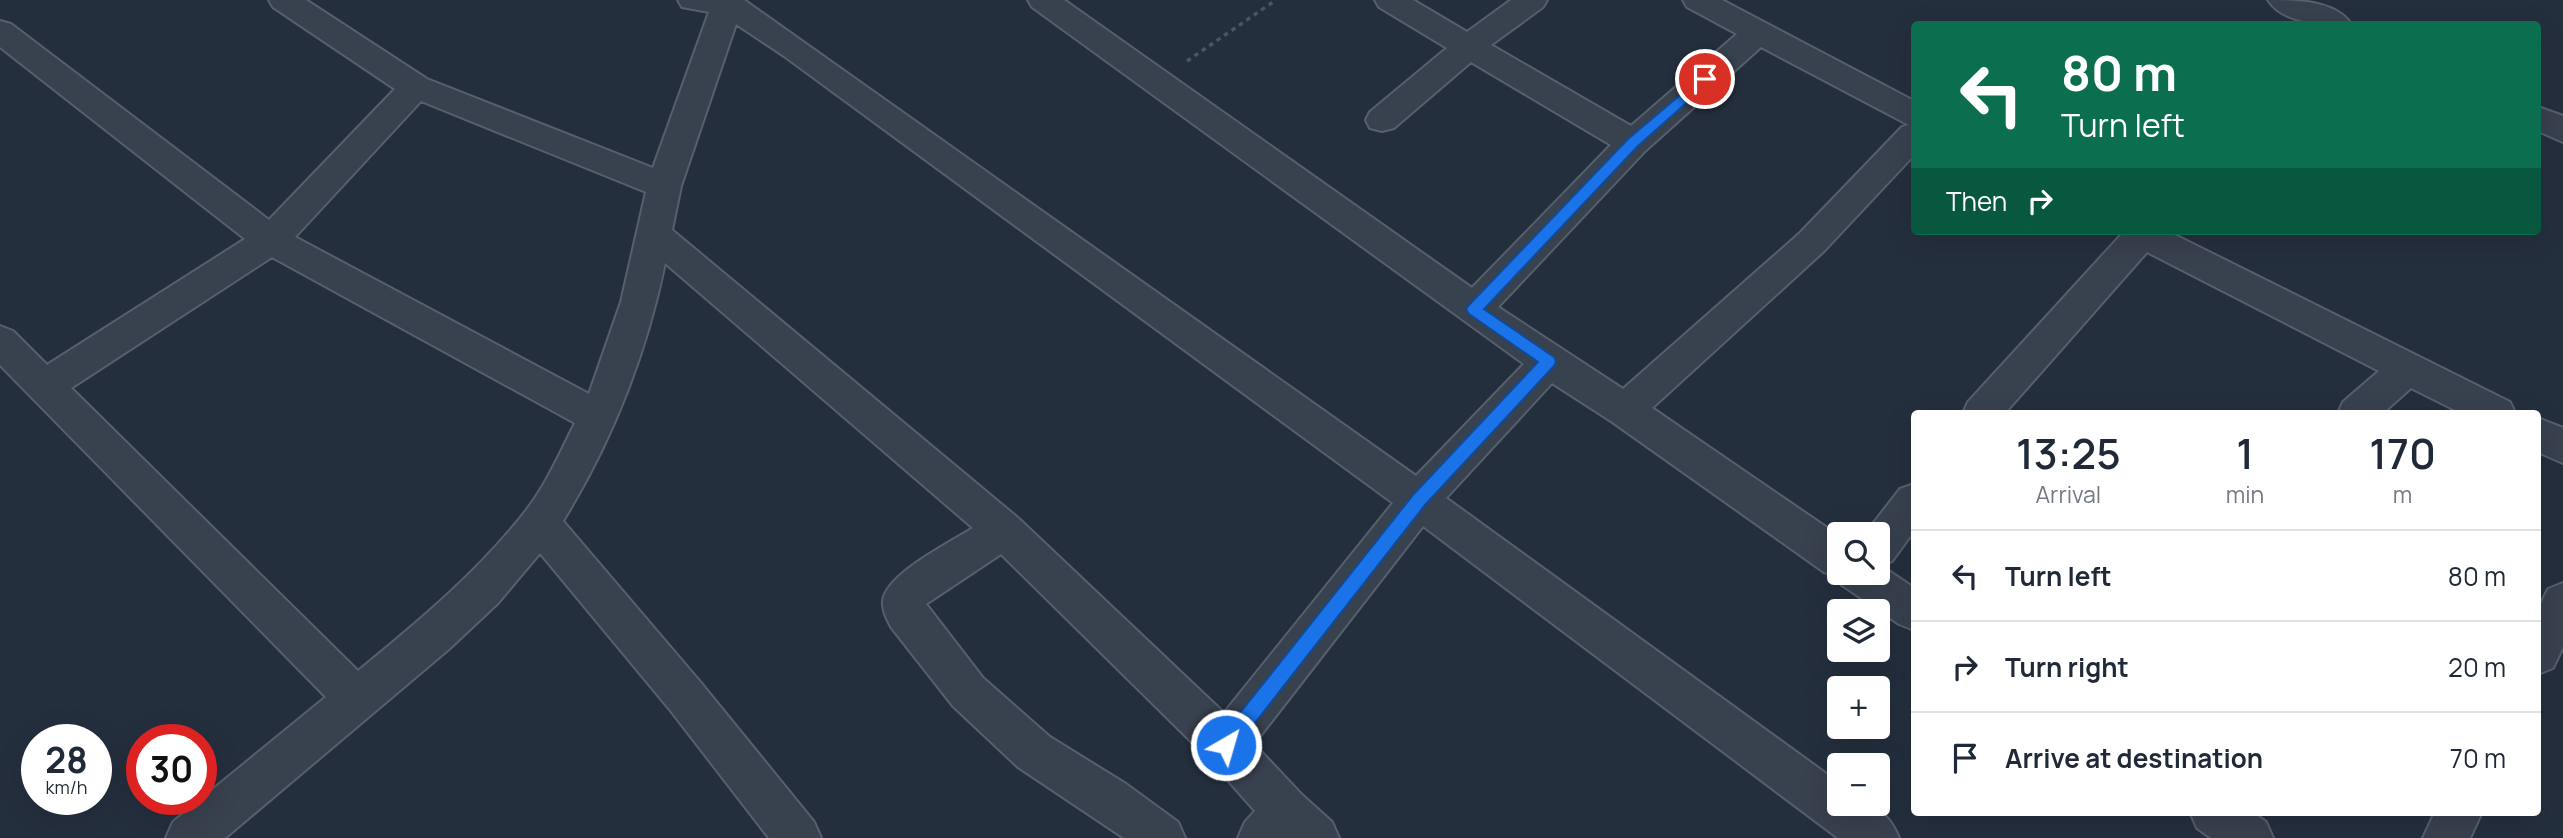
<!DOCTYPE html>
<meta charset="utf-8">
<style>
:root{--surface:#fff;--page:#f2f2f3;--text:#1f2937;--muted:#747a83;--line:#e0e1e3}
body{margin:0;font-family:Manrope,sans-serif;background:var(--page);color:var(--text);height:100vh;display:flex;flex-direction:column;font-size:26px;white-space:nowrap}
*{box-sizing:border-box;margin:0}
p{font-size:23px;color:var(--muted)}
.icon{flex:none;width:38px;height:38px;fill:none;stroke:currentColor;stroke-width:2;stroke-linecap:round;stroke-linejoin:round}
.map{position:relative;flex:1;overflow:hidden}
.side{position:absolute;left:1911px;top:410px;width:630px;height:406px;display:flex;flex-direction:column;background:var(--surface);border-radius:7px;box-shadow:0 7px 28px #0002}
.side>*{flex:none}
.hud{position:absolute;left:1911px;top:21px;width:630px;height:214px;border-radius:7px;box-shadow:0 7px 28px #0002;background:#0b6e4f;color:#fff;overflow:hidden}
.fabs{position:absolute;left:1827px;top:522px;display:grid;gap:14px}
.fabs a{display:grid;place-items:center;width:63px;height:63px;border-radius:7px;background:var(--surface);box-shadow:0 7px 28px #0002;font-size:35px}
.speed{position:absolute;left:21px;top:724px;display:flex;gap:14px;font-size:35px;font-weight:700;text-align:center}
.speed>*{display:grid;place-content:center;width:91px;height:91px;border-radius:50%;background:var(--surface);box-shadow:0 7px 28px #0002;line-height:1}
.speed small{font-size:18px;font-weight:400}
.speed .limit{border:10px solid #d22;background:#fff;color:#111}
.pin{position:absolute;display:grid;place-items:center;width:60px;height:60px;color:#fff;margin:-30px;border:4px solid #fff;border-radius:50%;box-shadow:0 2px 7px #0007}
.me{position:absolute;width:77px;margin:-38px;rotate:38deg;stroke-linejoin:round;filter:drop-shadow(0 0 5px #0008)}
.turn{display:flex;align-items:center;gap:24px;height:147px;padding:0 35px;font-size:32px}
.turn .icon{width:91px;height:91px;stroke-width:2.5}
.turn b{display:block;font-size:49px;line-height:60px}
.then{display:flex;align-items:center;height:66px;padding:0 35px;background:#0003;gap:14px;font-size:26px}
.eta{display:flex;justify-content:space-evenly;align-items:center;height:119px;text-align:center}
.eta b{font-size:42px;font-weight:600;line-height:49px}
ul{padding:0;list-style:none}
li{display:flex;align-items:center;gap:21px;height:91px;padding:0 35px;border-top:2px solid var(--line)}
li div{flex:1}
li b{display:block;font-size:26px}
li em{font-style:normal}
.map>svg:first-child{display:block}
.lines{fill:none;stroke-linecap:round;stroke-linejoin:round}
.minor-casing{stroke:#565f6c;stroke-width:4}
.path{stroke:#44595c;stroke-width:3.5;stroke-dasharray:4.5 4.5;stroke-linecap:butt}
.minor{fill:#38414e;fill-rule:evenodd}
.route{fill:#1a73e8;stroke:#114b97;stroke-width:2}
</style>
<div class="map">
<svg width="2563" height="838" viewBox="0 0 2563 838">
<rect width="100%" height="100%" fill="#242f3e"/>
<g class="lines">
<g class="minor-casing">
<g id="minor">
<path d="M269 0H306L427 79 653 168 709 12 682 7 678 0H744L1416 476 1524 364 1032 7 1028 0H1064L1472 288 1611 145 1471 62 1394 128 1382 131 1370 128 1366 120 1370 112 1447 48 1379 7 1375 0H1413L1467 32 1511 0H1547L1543 7 1491 45 1631 126 1737 34 1687 7 1683 0H1722L1914 101V155L1824 251 1652 408 1839 536V572H1878V534H1865L1900 489 1914 484V531L1892 561 1880 565 1914 588V630L1899 624 1842 585 1839 577 1824 572 1611 421 1552 383 1446 498 1839 783V803C1870 803 1887 808 1899 838H1838L1423 526 1254 744 1302 795 1332 822 1339 838H1238L1245 822 1255 811 1210 760 1001 554 926 604 983 678 1050 737 1126 784 1178 822 1185 838H1124L1018 767 953 706 891 627C887 619 882 610 883 601 886 574 951 542 973 528L665 263C646 355 612 441 563 521L701 683 814 822 821 838H769L671 711 540 553 498 603 449 649 225 838H166L173 822 326 697 0 365V326L13 331 47 365 245 239 0 47V21L11 24 269 220 395 89 273 7ZM736 24 784 56 1393 503 1224 713 1018 518 672 230 681 186ZM1761 47 1909 125 1902 127 1800 233 1623 389 1498 307 1645 151ZM421 101 646 192 621 302 589 394 295 237ZM272 257 575 423C560 453 546 485 525 512 477 573 418 622 358 671L71 388Z"/>
<path d="M2268 0C2294 0 2335 0 2351 24 2326 26 2283 24 2268 0Z"/>
<path d="M2538 107 2563 116V142L2538 131Z"/>
<path d="M2119 231H2167L2510 402 2515 413H2461L2411 388 2383 413H2338L2343 402 2379 371 2147 252 2005 413H1963L1968 402 2121 235Z"/>
<path d="M2538 418 2563 428V463L2538 452Z"/>
<path d="M2563 583V647L2553 668 2538 674V610L2548 589Z"/>
<path d="M2190 812H2252L2266 822 2273 838H2211L2197 828Z"/>
<path d="M2435 812H2482L2470 838H2423Z"/>
</g>
</g>
<path class="path" d="M1187 61 1276 0"/>
<use href="#minor" class="minor"/>
</g>
<path class="route" d="M1705 74 1711 79 1710 82 1638 146 1484 309 1554 357 1556 362 1554 366 1425 505 1233 751 1226 753 1220 751 1217 745 1220 738 1413 495 1538 362 1469 314 1466 309 1469 305 1628 139Z"/>
</svg>
<div class="fabs">
<a><svg class="icon" aria-label="search" viewBox="0 0 24 24"><circle cx="10" cy="10" r="6"/><path d="M15 15l6 6"/></svg></a>
<a><svg class="icon" aria-label="layers" viewBox="0 0 24 24"><path d="M12 4l9 5-9 5-9-5zM3 14l9 5 9-5"/></svg></a>
<a>+</a>
<a>−</a>
</div>
<div class="speed"><div>28<small>km/h</small></div><div class="limit">30</div></div>
<div class="pin" style="left:1705px;top:79px;background:#d93025"><svg class="icon" aria-label="arrive" viewBox="0 0 24 24"><path d="M6 21V4h12l-3 4 3 4H6"/></svg></div>
<svg class="me" style="left:1226px;top:745px" viewBox="-20 -20 40 40"><circle r="17" fill="#1a73e8" stroke="#fff" stroke-width="3"/><path d="M0-11L8 9 0 5-8 9z" fill="#fff"/></svg>
<div class="hud">
<div class="turn"><svg class="icon" aria-label="left" viewBox="0 0 24 24"><path d="M17 20v-9H6M10 6l-5 5 5 5"/></svg><div><b>80 m</b>Turn left</div></div>
<div class="then">Then<svg class="icon" aria-label="right" viewBox="0 0 24 24"><path d="M7 20v-9h11M14 6l5 5-5 5"/></svg></div>
</div>
<section class="side">
<div class="eta">
<div><b>13:25</b><p>Arrival</p></div>
<div><b>1</b><p>min</p></div>
<div><b>170</b><p>m</p></div>
</div>
<ul>
<li><svg class="icon" aria-label="left" viewBox="0 0 24 24"><path d="M17 20v-9H6M10 6l-5 5 5 5"/></svg><div><b>Turn left</b></div><em>80 m</em></li>
<li><svg class="icon" aria-label="right" viewBox="0 0 24 24"><path d="M7 20v-9h11M14 6l5 5-5 5"/></svg><div><b>Turn right</b></div><em>20 m</em></li>
<li><svg class="icon" aria-label="arrive" viewBox="0 0 24 24"><path d="M6 21V4h12l-3 4 3 4H6"/></svg><div><b>Arrive at destination</b></div><em>70 m</em></li>
</ul>
</section>
</div>
